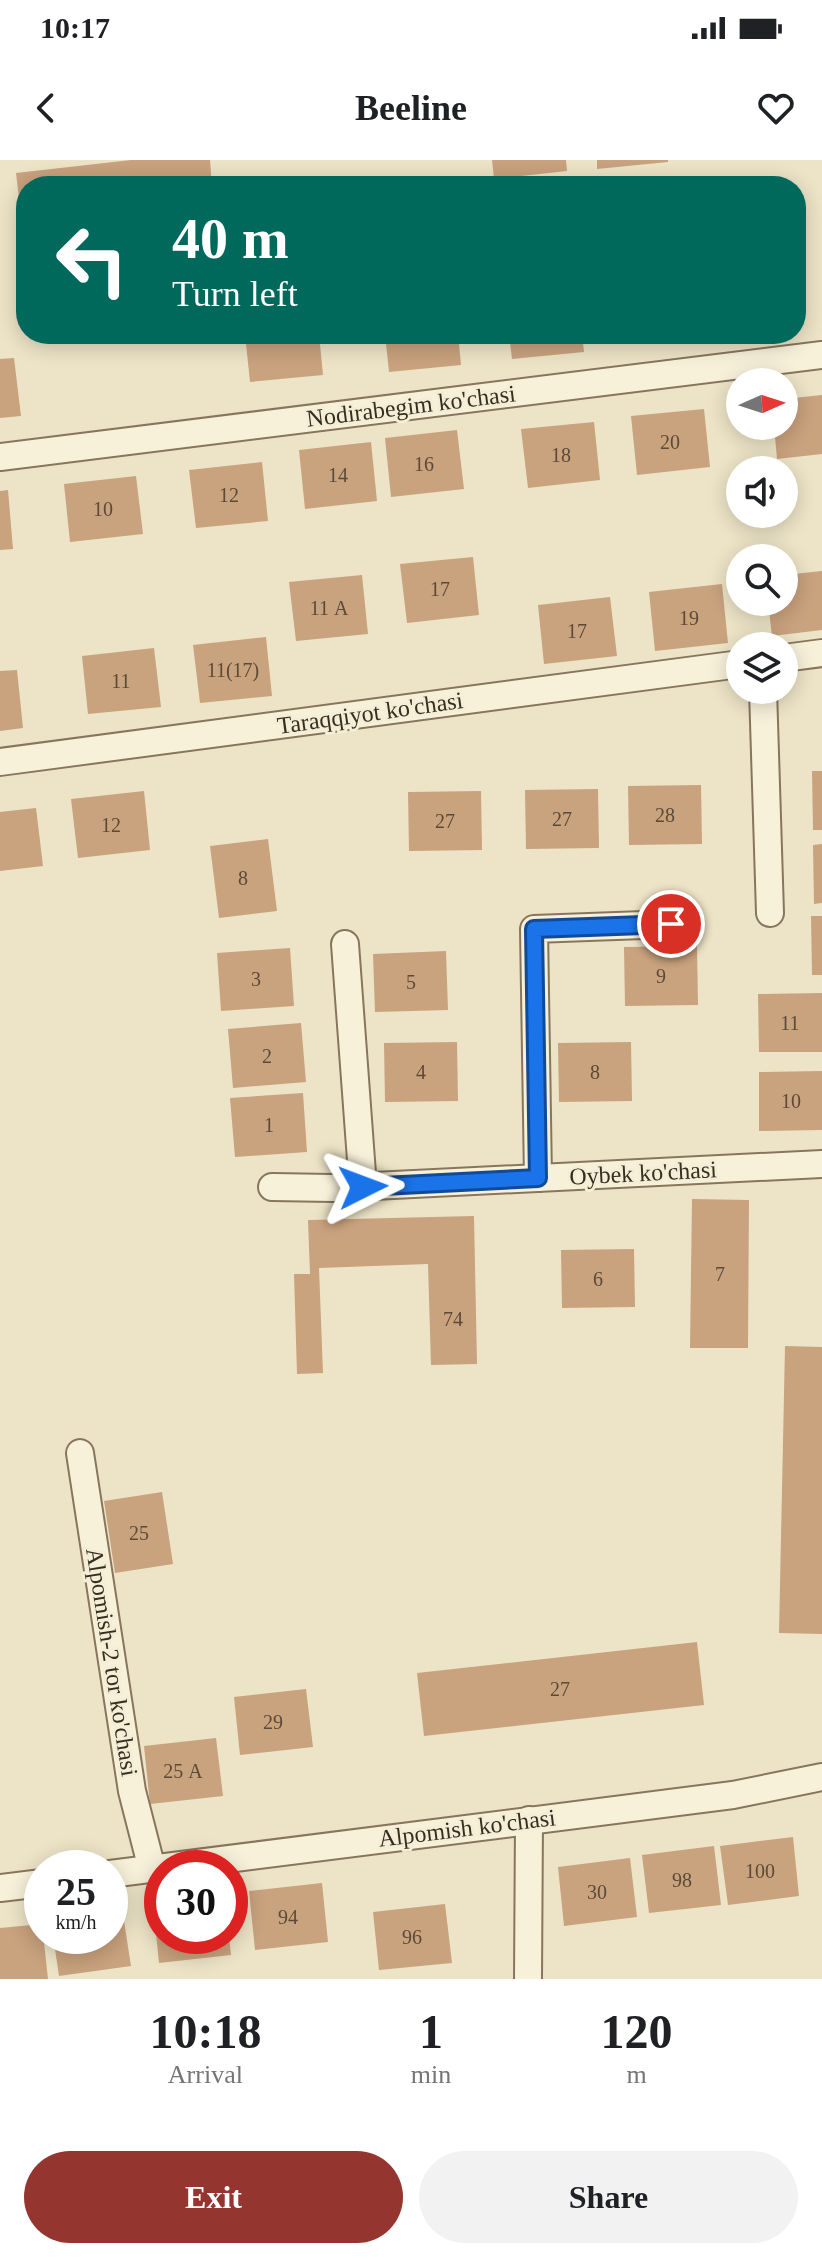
<!DOCTYPE html>
<meta charset="utf-8">
<style>
:root{--surface:#fff;--page:#f2f2f2;--text:#202124;--muted:#757577;--accent:#94352f}
body{margin:0;font-family:Georgia,serif;background:var(--page);color:var(--text);height:100vh;display:flex;flex-direction:column;font-size:30px;white-space:nowrap}
*{box-sizing:border-box;margin:0}
p{font-size:26px;color:var(--muted)}
.icon{flex:none;width:44px;height:44px;fill:none;stroke:currentColor;stroke-width:2;stroke-linecap:round;stroke-linejoin:round}
.map{position:relative;height:1819px;overflow:hidden}
.details{display:flex;flex-direction:column;background:var(--surface);flex:1}
.details>*{flex:none}
.top-card{position:absolute;left:16px;top:16px;width:790px;height:168px;border-radius:32px;box-shadow:0 4px 20px #0003;background:#00695c;color:#fff;overflow:hidden}
.needle{width:52px;rotate:87deg}
.fabs{position:absolute;left:726px;top:208px;display:grid;gap:16px}
.fabs a{display:grid;place-items:center;width:72px;height:72px;border-radius:50%;background:var(--surface);box-shadow:0 4px 20px #0003;font-size:40px}
.speed{position:absolute;left:24px;top:1690px;display:flex;gap:16px;font-size:40px;font-weight:700;text-align:center}
.speed>*{display:grid;place-content:center;width:104px;height:104px;border-radius:50%;background:var(--surface);box-shadow:0 4px 20px #0003;line-height:1}
.speed small{font-size:20px;font-weight:400}
.speed .limit{border:12px solid #d22;background:#fff;color:#111}
.pin{position:absolute;display:grid;place-items:center;width:68px;height:68px;color:#fff;margin:-34px;border:4px solid #fff;border-radius:50%;box-shadow:0 2px 8px #0007}
.me{position:absolute;width:88px;margin:-44px;rotate:87deg;stroke-linejoin:round;filter:drop-shadow(0 0 6px #0008)}
.turn{display:flex;align-items:center;gap:28px;height:168px;padding:0 24px;font-size:36px}
.turn .icon{width:104px;height:104px;stroke-width:2.5}
.turn b{display:block;font-size:56px;line-height:68px}
.eta{display:flex;justify-content:space-evenly;align-items:center;height:136px;text-align:center}
.eta b{font-size:48px;font-weight:700;line-height:56px}
.button{display:flex;gap:16px;margin-top:auto;padding:16px 24px}
.button a{flex:1;height:92px;border-radius:48px;background:var(--accent);color:#fff;font-size:32px;font-weight:700;line-height:92px;text-align:center}
.button a+a{background:var(--page);color:var(--text)}
.status{display:flex;justify-content:space-between;align-items:center;height:56px;padding:0 40px;background:var(--surface);direction:ltr}
.status svg{height:22px;fill:currentColor}
header{display:flex;justify-content:space-between;align-items:center;height:104px;padding:0 24px;background:var(--surface);font-size:36px;font-weight:700}
.map>svg:first-child{display:block}
.building{fill:#c9a27e}
.lines{fill:none;stroke-linecap:round;stroke-linejoin:round}
.street-casing{stroke:#87765d;stroke-width:30}
.street{stroke:#f8f1da;stroke-width:26}
.route-casing{stroke:#114b97;stroke-width:20}
.route{stroke:#1a73e8;stroke-width:14}
.labels{text-anchor:middle;stroke-width:6;stroke-linejoin:round;paint-order:stroke}
.number-label{font-size:20px;fill:#5c4a38}
.street-label{font-size:24px;fill:#382d20;stroke:#f4eed6}
</style>
<div class="status"><b>10:17</b><svg viewBox="0 0 49 12"><path d="M0 12V9h3v3zM5 12V6h3v6zM10 12V3h3v9zM15 12V0h3v12zM26 1h20v11H26zM47 4h2v5h-2z"/></svg></div>
<header><svg class="icon" aria-label="back" viewBox="0 0 24 24"><path d="M15 5l-7 7 7 7"/></svg>Beeline<svg class="icon" aria-label="heart" viewBox="0 0 24 24"><path d="M12 20l-8-8c-3-5 5-10 8-4 3-6 11-1 8 4z"/></svg></header>
<div class="map">
<svg width="822" height="1819" viewBox="0 0 822 1819">
<rect width="100%" height="100%" fill="#ede4c7"/>
<g class="building">
<path d="M131 0H210L212 26H26V72H23L16 13Z"/>
<path d="M492 0H566L567 11 494 19Z"/>
<path d="M597 0H668V2L597 9Z"/>
<path d="M245 174H319L323 215 250 222Z"/>
<path d="M385 174H458L461 205 389 212Z"/>
<path d="M509 174H582L584 192 512 199Z"/>
<path d="M14 198 21 256 0 258V199Z"/>
<path d="M822 235V294L777 299 774 266H784V239Z"/>
<path d="M704 249 710 307 637 315 631 256Z"/>
<path d="M594 262 600 320 528 328 521 269Z"/>
<path d="M457 270 464 329 391 337 385 278Z"/>
<path d="M371 282 377 341 305 349 299 290Z"/>
<path d="M262 302 268 361 196 368 189 310Z"/>
<path d="M136 316 143 374 70 382 64 324Z"/>
<path d="M8 330 13 389 0 390V331Z"/>
<path d="M473 397 479 455 407 463 400 404Z"/>
<path d="M822 411V470L772 476 768 442H784V415Z"/>
<path d="M362 415 368 474 296 481 289 422Z"/>
<path d="M722 424 728 483 655 491 649 432Z"/>
<path d="M610 437 617 496 544 504 538 445Z"/>
<path d="M266 477 272 536 200 543 193 485Z"/>
<path d="M154 488 161 547 88 554 82 496Z"/>
<path d="M17 510 23 568 0 571V511Z"/>
<path d="M812 611H822V670H813Z"/>
<path d="M701 625 702 684 629 685 628 626Z"/>
<path d="M598 629 599 688 526 689 525 630Z"/>
<path d="M144 631 150 690 78 698 71 639Z"/>
<path d="M481 631 482 690 409 691 408 632Z"/>
<path d="M36 648 43 706 0 711V652Z"/>
<path d="M268 679 277 751 219 758 210 686Z"/>
<path d="M822 684V743L814 744 813 685Z"/>
<path d="M811 756H822V815H812Z"/>
<path d="M697 786 698 845 625 846 624 787Z"/>
<path d="M290 788 294 846 221 851 217 793Z"/>
<path d="M446 791 448 850 375 852 373 794Z"/>
<path d="M822 833V892H759L758 834Z"/>
<path d="M301 863 306 922 233 928 228 869Z"/>
<path d="M457 882 458 941 385 942 384 883Z"/>
<path d="M631 882 632 941 559 942 558 883Z"/>
<path d="M822 911V970L759 971V912Z"/>
<path d="M303 933 307 992 235 997 230 938Z"/>
<path d="M692 1039 749 1040 748 1188H690Z"/>
<path d="M474 1056 477 1204 431 1205 428 1104 319 1108 323 1213 297 1214 294 1114H310L308 1060Z"/>
<path d="M634 1089 635 1147 562 1148 561 1090Z"/>
<path d="M785 1186 822 1187V1474L779 1473Z"/>
<path d="M162 1332 173 1404 115 1413 104 1341Z"/>
<path d="M697 1482 704 1545 424 1576 417 1513Z"/>
<path d="M306 1529 313 1587 240 1595 234 1537Z"/>
<path d="M216 1578 223 1636 150 1644 144 1586Z"/>
<path d="M793 1677 799 1736 728 1745 720 1686Z"/>
<path d="M714 1686 721 1745 649 1753 642 1695Z"/>
<path d="M630 1698 637 1757 564 1766 558 1707Z"/>
<path d="M322 1723 328 1782 255 1790 249 1731Z"/>
<path d="M162 1743V1776H229L231 1795 159 1803 153 1744Z"/>
<path d="M445 1744 452 1803 379 1810 373 1752Z"/>
<path d="M122 1748 131 1806 59 1816 53 1776H110V1749Z"/>
<path d="M42 1764 48 1819H0V1768Z"/>
</g>
<g class="lines">
<g class="street-casing">
<g id="street">
<path d="M0 297 822 195"/>
<path d="M784 498 822 493"/>
<path d="M763 530 770 753"/>
<path d="M0 602 740 504"/>
<path d="M345 784 363 1027"/>
<path d="M538 1018 534 769 671 764"/>
<path d="M272 1027 333 1028 822 1004"/>
<path d="M80 1293 132 1631 152 1709"/>
<path d="M110 1714 733 1635 822 1617"/>
<path d="M0 1728 42 1723"/>
<path d="M528 1819 529 1660"/>
</g>
</g>
<use href="#street" class="street"/>
</g>
<g class="lines">
<g class="route-casing">
<path id="route" d="M363 1027 538 1018 534 769 671 764"/>
</g>
<use href="#route" class="route"/>
</g>
<g class="labels">
<g class="number-label">
<text x="670" y="289">20</text>
<text x="561" y="302">18</text>
<text x="424" y="311">16</text>
<text x="338" y="322">14</text>
<text x="229" y="342">12</text>
<text x="103" y="356">10</text>
<text x="440" y="436">17</text>
<text x="329" y="455">11 А</text>
<text x="689" y="465">19</text>
<text x="577" y="478">17</text>
<text x="233" y="517">11(17)</text>
<text x="121" y="528">11</text>
<text x="665" y="662">28</text>
<text x="562" y="666">27</text>
<text x="445" y="668">27</text>
<text x="111" y="672">12</text>
<text x="243" y="725">8</text>
<text x="661" y="823">9</text>
<text x="256" y="826">3</text>
<text x="411" y="829">5</text>
<text x="790" y="870">11</text>
<text x="267" y="903">2</text>
<text x="421" y="919">4</text>
<text x="595" y="919">8</text>
<text x="791" y="948">10</text>
<text x="269" y="972">1</text>
<text x="720" y="1121">7</text>
<text x="598" y="1126">6</text>
<text x="453" y="1166">74</text>
<text x="139" y="1380">25</text>
<text x="560" y="1536">27</text>
<text x="273" y="1569">29</text>
<text x="183" y="1618">25 А</text>
<text x="760" y="1718">100</text>
<text x="682" y="1727">98</text>
<text x="597" y="1739">30</text>
<text x="288" y="1764">94</text>
<text x="412" y="1784">96</text>
</g>
<g class="street-label">
<text transform="translate(411 246) rotate(-7)" y="8">Nodirabegim ko'chasi</text>
<text transform="translate(370 553) rotate(-8)" y="8">Taraqqiyot ko'chasi</text>
<text transform="translate(643 1013) rotate(-3)" y="8">Oybek ko'chasi</text>
<text transform="translate(112 1502) rotate(81)" y="8">Alpomish-2 tor ko'chasi</text>
<text transform="translate(467 1668) rotate(-7)" y="8">Alpomish ko'chasi</text>
</g>
</g>
</svg>
<div class="fabs">
<a><svg class="needle" viewBox="-14 -14 28 28"><path d="M0-13l5 13h-10z" fill="#e53935"/><path d="M0 13l5-13h-10z" fill="#757577"/></svg></a>
<a><svg class="icon" aria-label="sound" viewBox="0 0 24 24"><path d="M4 9h4l5-4v14l-5-4H4zM17 9q2 3 0 6"/></svg></a>
<a><svg class="icon" aria-label="search" viewBox="0 0 24 24"><circle cx="10" cy="10" r="6"/><path d="M15 15l6 6"/></svg></a>
<a><svg class="icon" aria-label="layers" viewBox="0 0 24 24"><path d="M12 4l9 5-9 5-9-5zM3 14l9 5 9-5"/></svg></a>
</div>
<div class="speed"><div>25<small>km/h</small></div><div class="limit">30</div></div>
<div class="pin" style="left:671px;top:764px;background:#d93025"><svg class="icon" aria-label="arrive" viewBox="0 0 24 24"><path d="M6 21V4h12l-3 4 3 4H6"/></svg></div>
<svg class="me" style="left:363px;top:1027px" viewBox="-20 -20 40 40"><path d="M0-17L14 15 0 8-14 15z" fill="#1a73e8" stroke="#fff" stroke-width="4"/></svg>
<div class="top-card">
<div class="turn"><svg class="icon" aria-label="left" viewBox="0 0 24 24"><path d="M17 20v-9H6M10 6l-5 5 5 5"/></svg><div><b>40 m</b>Turn left</div></div>
</div>
</div>
<section class="details">
<div class="eta">
<div><b>10:18</b><p>Arrival</p></div>
<div><b>1</b><p>min</p></div>
<div><b>120</b><p>m</p></div>
</div>
<div class="button"><a>Exit</a><a>Share</a></div>
</section>
